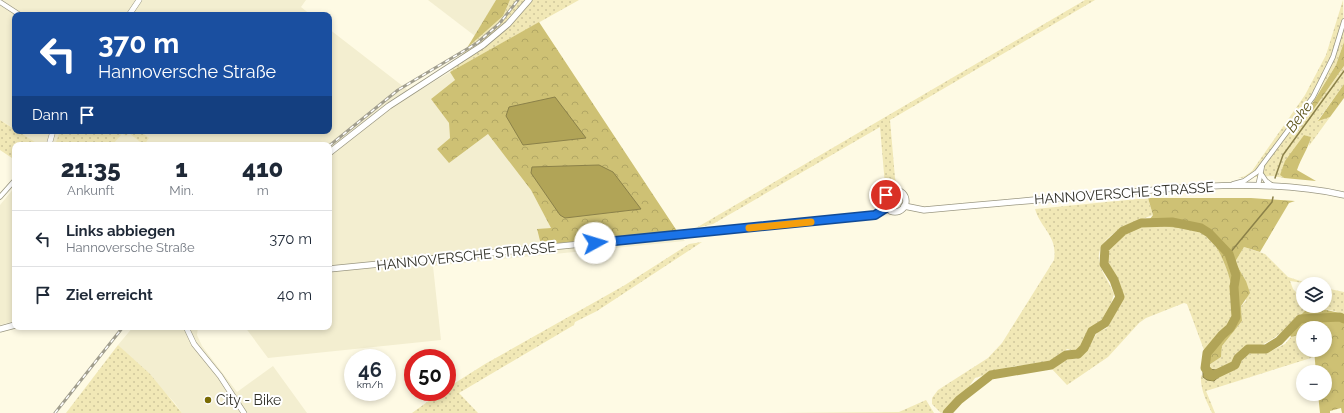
<!DOCTYPE html>
<html lang="de">
<meta charset="utf-8">
<style>
:root{--surface:#fff;--page:#f6f6f7;--text:#1f2937;--muted:#747a83;--line:#e0e1e3}
body{margin:0;font-family:Raleway,sans-serif;background:var(--page);color:var(--text);height:100vh;display:flex;flex-direction:column;font-size:15px;white-space:nowrap}
*{box-sizing:border-box;margin:0}
p{font-size:13px;color:var(--muted)}
.icon{flex:none;width:22px;height:22px;fill:none;stroke:currentColor;stroke-width:2;stroke-linecap:round;stroke-linejoin:round}
.map{position:relative;flex:1;overflow:hidden}
.panel{position:absolute;left:12px;top:142px;width:320px;height:188px;display:flex;flex-direction:column;background:var(--surface);border-radius:8px;box-shadow:0 2px 6px #0003}
.panel>*{flex:none}
.top-card{position:absolute;left:12px;top:12px;width:320px;height:122px;border-radius:8px;box-shadow:0 2px 6px #0003;background:#1a4fa0;color:#fff;overflow:hidden}
.controls{position:absolute;left:1296px;top:277px;display:grid;gap:8px}
.controls a{display:grid;place-items:center;width:36px;height:36px;border-radius:50%;background:var(--surface);box-shadow:0 2px 6px #0003;font-size:20px}
.speed{position:absolute;left:344px;top:349px;display:flex;gap:8px;font-size:20px;font-weight:700;text-align:center}
.speed>*{display:grid;place-content:center;width:52px;height:52px;border-radius:50%;background:var(--surface);box-shadow:0 2px 6px #0003;line-height:1}
.speed small{font-size:10px;font-weight:400}
.speed .limit{border:6px solid #d22;background:#fff;color:#111}
.pin{position:absolute;display:grid;place-items:center;width:34px;height:34px;color:#fff;margin:-17px;border:2px solid #fff;border-radius:50%;box-shadow:0 1px 4px #0007}
.me{position:absolute;width:44px;margin:-22px;rotate:84deg;stroke-linejoin:round;filter:drop-shadow(0 0 3px #0008)}
.turn{display:flex;align-items:center;gap:14px;height:84px;padding:0 20px;font-size:18px}
.turn .icon{width:52px;height:52px;stroke-width:2.5}
.turn b{display:block;font-size:28px;line-height:34px}
.then{display:flex;align-items:center;height:38px;padding:0 20px;background:#0003;gap:8px;font-size:15px}
.eta{display:flex;justify-content:space-evenly;align-items:center;height:68px;text-align:center}
.eta b{font-size:24px;font-weight:800;line-height:28px}
ul{padding:0;list-style:none}
li{display:flex;align-items:center;gap:12px;height:56px;padding:0 20px;border-top:1px solid var(--line)}
li div{flex:1}
li b{display:block;font-size:15px}
li em{font-style:normal}
.map>svg:first-child{display:block}
.built{fill:#f3eed0}
.grass{fill:url(#grass-dots)}
.forest{fill:url(#forest-crowns)}
.water{fill:#b1a457;stroke:#8b8149}
.lines{fill:none;stroke-linecap:round;stroke-linejoin:round}
.stream{stroke:#8b8149;stroke-width:1.5}
.river{stroke:#b1a457;stroke-width:9}
.minor-casing{stroke:#9a9782;stroke-width:5.5}
.tertiary-casing{stroke:#9a9782;stroke-width:6}
.secondary-casing{stroke:#9a9782;stroke-width:7}
.minor{stroke:#fff;stroke-width:4}
.tertiary{stroke:#fff;stroke-width:5}
.secondary{stroke:#fff;stroke-width:5.5}
.rail-casing{stroke:#a19e8e;stroke-width:3}
.rail{stroke:#fff;stroke-width:1.5;stroke-dasharray:4.5;stroke-linecap:butt}
.route-casing{stroke:#114b97;stroke-width:10}
.route{stroke:#1a73e8;stroke-width:7}
.slow{stroke:#f59e0b;stroke-width:7}
.poi-dot{fill:#796b04;stroke:#fff;stroke-width:1.5}
.labels{text-anchor:middle;stroke-width:4;stroke-linejoin:round;paint-order:stroke}
.street-label{font-size:14px;fill:#313027;stroke:#fff}
.poi-label{font-size:14px;fill:#313027;stroke:#fff;text-anchor:start}
.water-label{font-size:15px;font-style:italic;fill:#5e551b;stroke:#fff}
</style>
<div class="map">
<svg width="1344" height="413" viewBox="0 0 1344 413">
<defs>
<pattern id="grass-dots" width="8" height="8" patternUnits="userSpaceOnUse"><rect width="8" height="8" fill="#f1e8b6"/><path d="M2 2h.1M6 6h.1" fill="none" stroke="#cfc79c" stroke-width="1.8" stroke-linecap="round"/></pattern>
<pattern id="forest-crowns" width="20" height="18" patternUnits="userSpaceOnUse"><rect width="20" height="18" fill="#cec174"/><path d="M2 6a3 3 0 1 1 6 0M12 15a3 3 0 1 1 6 0" fill="none" stroke="#b1a664"/></pattern>
</defs>
<rect width="100%" height="100%" fill="#fefae4"/>
<g class="built">
<path d="M0 0H306L301 7 311 15H15V129L0 120Z"/>
<path d="M428 0H496L475 36Z"/>
<path d="M329 29 413 94 450 72 455 80 431 99 449 123 450 138 437 149 449 162 488 134 531 190 551 228 537 230 541 245 677 231 685 241 433 266 441 340 268 358 245 327H329V145H38L17 131H329Z"/>
<path d="M15 187V321L0 325V205Z"/>
<path d="M133 327H198L197 335 202 346 237 392 273 366 307 413H182L174 402 118 345Z"/>
</g>
<g class="grass">
<path d="M510 0H579L450 72 467 48 503 16Z"/>
<path d="M1085 0H1095L890 120 895 178 898 188 881 190 885 185 880 127 713 224 696 228Z"/>
<path d="M1343 0 1344 42 1336 65 1307 111 1311 113 1344 66V84L1318 120 1330 117 1309 146 1310 137 1304 135 1280 175 1284 178 1273 176 1238 178 1245 176 1252 171 1305 95 1326 55Z"/>
<path d="M0 120 38 144 15 145V160L0 150Z"/>
<path d="M60 131H140L149 138 144 145 129 133 126 136 122 134 112 145H55Z"/>
<path d="M1148 198 1153 215C1132 223 1091 236 1100 266 1104 276 1110 284 1114 294L1109 310 1101 321 1093 326 1084 342 1075 351 1067 349 1050 362 1015 366 975 378 968 388 941 413 932 404V398L938 390 988 358 1002 343 1054 260C1058 236 1041 229 1035 209Z"/>
<path d="M1146 224C1157 226 1196 229 1203 233 1222 243 1240 299 1232 319 1229 325 1224 327 1220 332 1215 339 1210 344 1204 350L1187 304 1184 303 1146 318 1139 323 1108 357 1067 385 1051 368 1066 358 1076 359 1083 354 1098 332 1107 328 1121 303 1122 296 1117 279 1107 263 1108 250C1119 239 1129 228 1146 224Z"/>
<path d="M702 242 597 311 575 322 574 325 459 393 478 413H412L441 392H447V388L485 364 625 285 689 244Z"/>
<path d="M1244 247 1265 254 1288 277 1310 284 1290 281 1293 289 1301 297H1303V306H1325V288L1344 292V314C1293 296 1300 328 1261 345 1253 349 1248 344 1239 353 1236 355 1235 360 1232 363 1227 369 1216 371 1209 369V365L1221 357 1222 346 1242 321 1241 306 1246 301V281L1235 262Z"/>
<path d="M1303 334V350H1314V357L1206 391 1215 413H1212C1206 400 1200 389 1201 375L1207 380 1214 381 1218 375 1238 367 1244 357 1253 352 1267 353 1285 344 1291 337Z"/>
<path d="M118 345 150 374 182 413H66Z"/>
<path d="M926 400 934 413H777L899 412Z"/>
</g>
<g class="forest">
<path d="M496 0H510L503 16 467 48Z"/>
<path d="M539 22 677 231 541 245 537 229 551 228 531 190 488 134 449 163 437 149 450 138 449 123 431 99 455 80 450 72Z"/>
<path d="M1344 42V66L1311 113 1307 112 1336 65Z"/>
<path d="M1344 84V98L1330 117 1318 121Z"/>
<path d="M1304 135 1311 137C1308 149 1301 158 1297 170L1316 181 1284 178 1280 175 1285 161Z"/>
<path d="M1148 198H1251L1295 201 1289 203 1260 252 1244 247 1235 262 1246 281 1250 293 1241 306 1242 321 1222 346 1221 357 1209 365 1204 350C1210 344 1215 339 1220 332 1224 327 1229 325 1232 319 1240 299 1222 243 1203 233 1196 229 1157 226 1146 224L1153 215Z"/>
<path d="M1318 308 1344 314V413H1342L1341 408 1330 411V413H1320L1318 394H1325V372H1316L1314 350H1325V328H1303V334L1291 337 1287 328 1306 310Z"/>
</g>
<g class="water">
<path d="M555 97 586 138 523 145 506 116 509 107Z"/>
<path d="M599 165 613 172 641 209 565 218 560 215 531 173 532 167Z"/>
<path d="M1209 365V369L1216 370 1221 369 1223 373 1214 381 1207 380 1203 377V371Z"/>
</g>
<g class="lines">
<g class="stream">
<path d="M1275 178 1283 155 1344 71"/>
<path d="M1229 254 1272 202 1273 197"/>
</g>
<path class="river" d="M947 413 959 400 991 375 1051 365 1066 355 1078 354 1084 348 1092 331 1105 323 1120 297 1114 280 1104 264 1105 248 1123 231 1141 223 1172 222 1201 228 1209 233 1229 254 1236 275 1234 287 1236 317 1230 328 1222 335 1207 353 1205 368 1212 376 1235 365 1238 358 1248 349H1266L1279 341 1300 319 1340 317 1344 319"/>
<g class="minor-casing">
<g id="minor">
<path d="M0 2 20 15"/>
<path d="M1262 175 1266 181 1273 186"/>
<path d="M1233 184 1244 181 1257 172 1313 97 1333 57 1344 21"/>
<path d="M1258 186 1262 167"/>
<path d="M0 197 15 180"/>
</g>
</g>
<g class="tertiary-casing">
<g id="tertiary">
<path d="M129 15 139 0"/>
<path d="M49 145 53 131"/>
<path d="M186 327 194 344 220 376 244 413"/>
</g>
</g>
<g class="secondary-casing">
<g id="secondary">
<path d="M329 153 389 106 483 45 508 24 529 0"/>
<circle cx="895" cy="201" r="11"/>
<path d="M904 206 924 210C989 204 1055 198 1120 193 1194 186 1271 179 1344 195"/>
<path d="M329 269 875 215 886 208"/>
<path d="M0 329 15 325"/>
</g>
</g>
<use href="#minor" class="minor"/>
<use href="#tertiary" class="tertiary"/>
<use href="#secondary" class="secondary"/>
<g class="rail-casing">
<g id="rail">
<path d="M329 146 398 90 477 43 499 24 518 0"/>
<path d="M55 413 123 327"/>
</g>
</g>
<use href="#rail" class="rail"/>
</g>
<g class="lines">
<g class="route-casing">
<path id="route" d="M595 243 875 215 886 208 884 200 886 195"/>
</g>
<use href="#route" class="route"/>
<path class="slow" d="M749 228 811 222"/>
</g>
<circle class="poi-dot" cx="208" cy="400" r="4"/>
<g class="labels">
<g class="street-label">
<text transform="translate(1124 193) rotate(-4)" y="5">HANNOVERSCHE STRASSE</text>
<text transform="translate(466 256) rotate(-6)" y="5">HANNOVERSCHE STRASSE</text>
</g>
<g class="poi-label">
<text x="216" y="405">City - Bike</text>
</g>
<g class="water-label">
<text transform="translate(1299 117) rotate(-54)" y="5">Beke</text>
</g>
</g>
</svg>
<div class="controls">
<a><svg class="icon" aria-label="layers" viewBox="0 0 24 24"><path d="M12 4l9 5-9 5-9-5zM3 14l9 5 9-5"/></svg></a>
<a>+</a>
<a>−</a>
</div>
<div class="speed"><div>46<small>km/h</small></div><div class="limit">50</div></div>
<div class="pin" style="left:886px;top:195px;background:#d93025"><svg class="icon" aria-label="arrive" viewBox="0 0 24 24"><path d="M6 21V4h12l-3 4 3 4H6"/></svg></div>
<svg class="me" style="left:595px;top:243px" viewBox="-20 -20 40 40"><circle r="19" fill="#fff"/><path d="M0-13L10 11 0 6-10 11z" fill="#1a73e8"/></svg>
<div class="top-card">
<div class="turn"><svg class="icon" aria-label="left" viewBox="0 0 24 24"><path d="M17 20v-9H6M10 6l-5 5 5 5"/></svg><div><b>370 m</b>Hannoversche Straße</div></div>
<div class="then">Dann<svg class="icon" aria-label="arrive" viewBox="0 0 24 24"><path d="M6 21V4h12l-3 4 3 4H6"/></svg></div>
</div>
<section class="panel">
<div class="eta">
<div><b>21:35</b><p>Ankunft</p></div>
<div><b>1</b><p>Min.</p></div>
<div><b>410</b><p>m</p></div>
</div>
<ul>
<li><svg class="icon" aria-label="left" viewBox="0 0 24 24"><path d="M17 20v-9H6M10 6l-5 5 5 5"/></svg><div><b>Links abbiegen</b><p>Hannoversche Straße</p></div><em>370 m</em></li>
<li><svg class="icon" aria-label="arrive" viewBox="0 0 24 24"><path d="M6 21V4h12l-3 4 3 4H6"/></svg><div><b>Ziel erreicht</b></div><em>40 m</em></li>
</ul>
</section>
</div>
